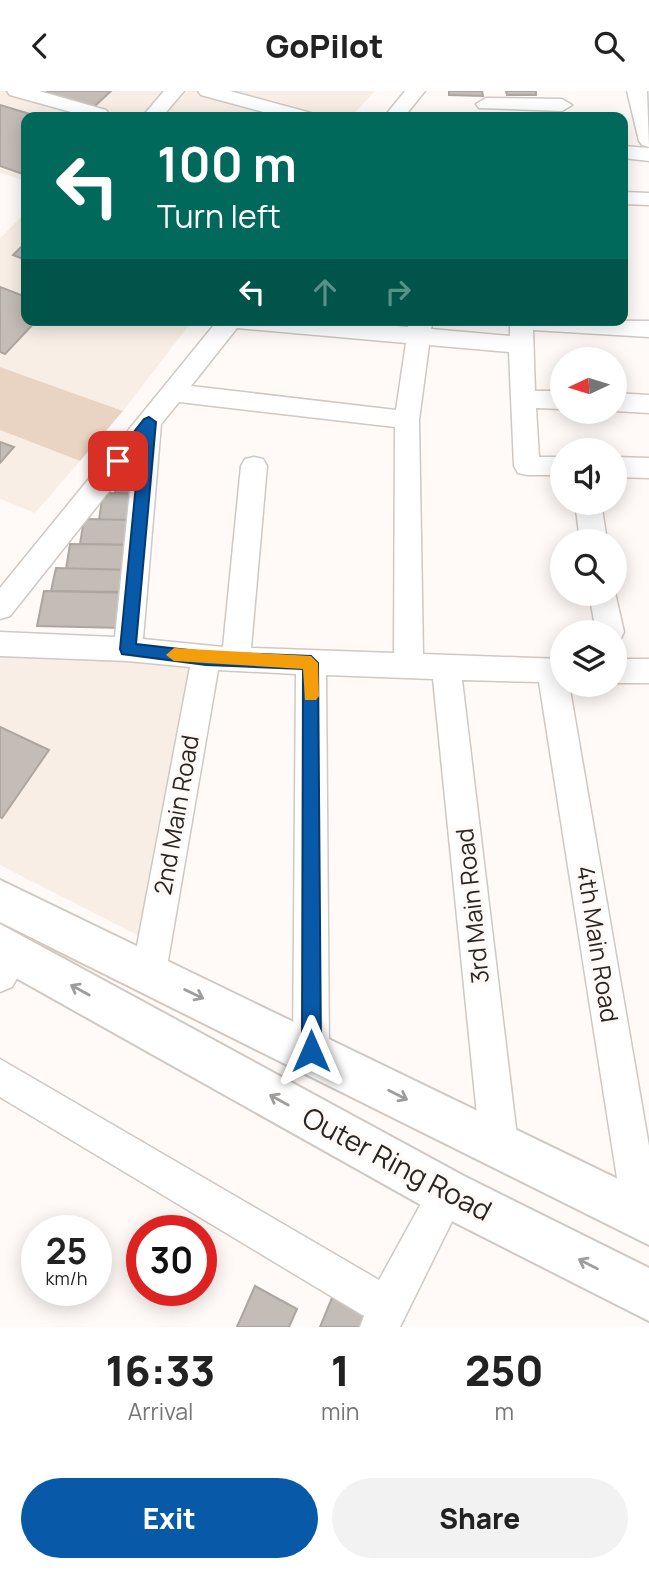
<!DOCTYPE html>
<style>
:root{--surface:#fff;--page:#f2f2f2;--text:#222;--muted:#767676;--accent:#0859a8}
body{margin:0;font-family:Manrope,sans-serif;background:var(--page);color:var(--text);height:100vh;display:flex;flex-direction:column;font-size:26px;white-space:nowrap}
*{box-sizing:border-box;margin:0}
p{font-size:23px;color:var(--muted)}
.icon{flex:none;width:38px;height:38px;fill:none;stroke:currentColor;stroke-width:2;stroke-linecap:round;stroke-linejoin:round}
.map{position:relative;height:1236px;overflow:hidden}
.side{display:flex;flex-direction:column;background:var(--surface);flex:1}
.side>*{flex:none}
.banner{position:absolute;left:21px;top:21px;width:607px;height:214px;border-radius:14px;box-shadow:0 4px 18px #0003;background:#00695c;color:#fff;overflow:hidden}
.needle{width:46px;rotate:266deg}
.buttons{position:absolute;left:550px;top:256px;display:grid;gap:14px}
.buttons a{display:grid;place-items:center;width:77px;height:77px;border-radius:50%;background:var(--surface);box-shadow:0 4px 18px #0003;font-size:35px}
.speed{position:absolute;left:21px;top:1124px;display:flex;gap:14px;font-size:35px;font-weight:700;text-align:center}
.speed>*{display:grid;place-content:center;width:91px;height:91px;border-radius:50%;background:var(--surface);box-shadow:0 4px 18px #0003;line-height:1}
.speed small{font-size:18px;font-weight:400}
.speed .limit{border:10px solid #d22;background:#fff;color:#111}
.pin{position:absolute;display:grid;place-items:center;width:60px;height:60px;color:#fff;margin:-30px;border-radius:14px;box-shadow:0 4px 10px #0006}
.me{position:absolute;width:77px;margin:-38px;rotate:0deg;stroke-linejoin:round;filter:drop-shadow(0 0 5px #0008)}
.turn{display:flex;align-items:center;gap:24px;height:147px;padding:0 21px;font-size:32px}
.turn .icon{width:91px;height:91px;stroke-width:2.5}
.turn b{display:block;font-size:49px;line-height:60px}
.lanes{display:flex;align-items:center;height:66px;padding:0 21px;background:#0003;justify-content:center;gap:35px;direction:ltr}
.lanes .off{opacity:.35}
.eta{display:flex;justify-content:space-evenly;align-items:center;height:119px;text-align:center}
.eta b{font-size:42px;font-weight:800;line-height:49px}
.cta{display:flex;gap:14px;margin-top:auto;padding:14px 21px}
.cta a{flex:1;height:80px;border-radius:42px;background:var(--accent);color:#fff;font-size:28px;font-weight:800;line-height:80px;text-align:center}
.cta a+a{background:var(--page);color:var(--text)}
header{display:flex;justify-content:space-between;align-items:center;height:91px;padding:0 21px;background:var(--surface);font-size:32px;font-weight:800}
.map>svg:first-child{display:block}
.built{fill:#f9eee5}
.green{fill:#e9d3c2}
.building{fill:#c3bcb7;stroke:#aca5a0;stroke-width:2}
.lines{fill:none;stroke-linecap:round;stroke-linejoin:round}
.minor-casing{stroke:#cfc8c3;stroke-width:3}
.highway-casing{stroke:#cfc8c3;stroke-width:4}
.minor{fill:#fff;fill-rule:evenodd}
.highway{fill:#fff;fill-rule:evenodd}
.oneway{stroke:#9f9d9c}
.route{fill:#0859a8;stroke:#053a6d;stroke-width:2}
.slow{fill:#f59e0b}
.labels{text-anchor:middle;stroke-width:7;stroke-linejoin:round;paint-order:stroke}
.street-label{font-size:24px;fill:#292624;stroke:#fffaf7}
.near-street-label{font-size:28px;fill:#292624;stroke:#fffaf7}
</style>
<header><svg class="icon" aria-label="back" viewBox="0 0 24 24"><path d="M15 5l-7 7 7 7"/></svg>GoPilot<svg class="icon" aria-label="search" viewBox="0 0 24 24"><circle cx="10" cy="10" r="6"/><path d="M15 15l6 6"/></svg></header>
<div class="map">
<svg width="649" height="1236" viewBox="0 0 649 1236">
<rect width="100%" height="100%" fill="#fffaf7"/>
<g class="built">
<path d="M0 0H375L351 26H26V90L0 82Z"/>
<path d="M26 121V229H193L123 320 0 276V147Z"/>
<path d="M0 339 80 370 35 422 0 408Z"/>
<path d="M0 560 193 574 139 845 0 774Z"/>
</g>
<path class="green" d="M0 276 123 320 80 370 0 339Z"/>
<g class="building">
<path d="M39 0H111L94 16Z"/>
<path d="M449 0H482L483 5 449 4Z"/>
<path d="M506 0H536V4H507Z"/>
<path d="M0 14 40 26H26V84L0 75Z"/>
<path d="M26 151V169L13 164Z"/>
<path d="M0 196 26 206V229H37L5 263 0 261Z"/>
<path d="M0 351 14 356 0 372Z"/>
<path d="M119 378 142 379 138 403 115 402Z"/>
<path d="M103 402 138 403 134 429H99Z"/>
<path d="M84 428 134 429 131 454 80 453Z"/>
<path d="M70 453 131 454 127 479 66 478Z"/>
<path d="M56 477 130 479 127 501 51 500Z"/>
<path d="M44 500 129 502 124 537 37 535Z"/>
<path d="M0 636 49 659 2 727 0 726Z"/>
<path d="M255 1195 297 1218 289 1236H237Z"/>
<path d="M334 1202 376 1225 371 1236H320Z"/>
</g>
<g class="lines">
<g class="minor-casing">
<g id="minor">
<path d="M7 0H39L106 19 109 23 107 26H89L10 4Z"/>
<path d="M164 0H184L162 26H142Z"/>
<path d="M198 0H230L311 22 314 26H282L201 4Z"/>
<path d="M405 0H425L404 26H384Z"/>
<path d="M627 0H647L649 56 642 54 639 50Z"/>
<path d="M486 7 562 8 572 14 562 20 479 17 476 13Z"/>
<path d="M623 55 649 57V70L623 67Z"/>
<path d="M623 101 649 102V114L623 113Z"/>
<path d="M218 229H327L408 236 409 229H433L431 238 510 245V229L649 230V246L533 239 535 300H562V318L536 317 539 366H562V384H527L518 382 514 375 509 261 429 254 419 329 423 563 562 568V593H569L649 1055V1141L642 1144 628 1139 623 1125 539 591 462 589 518 1054 512 1067 499 1073 486 1067 480 1054 433 588 326 584 329 960 324 973 311 978 298 973 293 960 296 583 218 579 166 881 161 893 149 898 137 893 132 881 190 576 128 570 0 565V541L115 546 133 370 10 525 0 528V497ZM237 237 406 252 396 319 191 295ZM179 311 395 336 394 562 251 557 267 375 263 368 254 366 245 368 241 375 223 556 143 548 161 333Z"/>
<path d="M614 302 649 304V322L614 320Z"/>
<path d="M614 366 649 367V387L614 386Z"/>
<path d="M575 411H601L607 450H580Z"/>
<path d="M614 497 624 541 620 549 614 551V541H596L589 502H614Z"/>
<rect x="614" y="568" width="35" height="24"/>
<path d="M14 846 26 851 31 863 12 896 0 901V854Z"/>
<path d="M0 968 379 1189 434 1089 447 1083 460 1089 466 1102 400 1236H360L364 1225 0 1006Z"/>
</g>
</g>
<g class="highway-casing">
<g id="highway">
<path d="M0 789 649 1103V1154L0 831Z"/>
<path d="M0 833 464 1085 649 1177V1230L430 1119 0 878Z"/>
</g>
</g>
<use href="#minor" class="minor"/>
<use href="#highway" class="highway"/>
</g>
<defs><path id="oneway-shaft" d="M-6 0H5M1.5-3L5.5 0L1.5 3" fill="none" stroke-width="1.6" stroke-linecap="round" stroke-linejoin="round" transform="scale(1.75)"/></defs>
<g class="oneway">
<use href="#oneway-shaft" transform="translate(80 899) rotate(-151)"/>
<use href="#oneway-shaft" transform="translate(194 903) rotate(26)"/>
<use href="#oneway-shaft" transform="translate(398 1004) rotate(27)"/>
<use href="#oneway-shaft" transform="translate(279 1009) rotate(-151)"/>
<use href="#oneway-shaft" transform="translate(588 1173) rotate(-153)"/>
</g>
<path class="route" d="M149 326 156 331 136 553 206 561 311 565 318 572 321 960 318 967 311 970 304 967 302 960 303 578 206 574 122 563 120 558 140 352 123 373 118 375 111 370 144 328Z"/>
<path class="slow" d="M174 557 311 565 318 572 319 605 316 609H305L303 578 174 570 166 564Z"/>
<g class="labels">
<g class="street-label">
<text transform="translate(177 724) rotate(-80)" y="8">2nd Main Road</text>
<text transform="translate(473 815) rotate(-96)" y="8">3rd Main Road</text>
<text transform="translate(597 853) rotate(81)" y="8">4th Main Road</text>
</g>
<g class="near-street-label">
<text transform="translate(397 1073) rotate(28)" y="10">Outer Ring Road</text>
</g>
</g>
</svg>
<div class="buttons">
<a><svg class="needle" viewBox="-14 -14 28 28"><path d="M0-13l5 13h-10z" fill="#e53935"/><path d="M0 13l5-13h-10z" fill="#767676"/></svg></a>
<a><svg class="icon" aria-label="sound" viewBox="0 0 24 24"><path d="M4 9h4l5-4v14l-5-4H4zM17 9q2 3 0 6"/></svg></a>
<a><svg class="icon" aria-label="search" viewBox="0 0 24 24"><circle cx="10" cy="10" r="6"/><path d="M15 15l6 6"/></svg></a>
<a><svg class="icon" aria-label="layers" viewBox="0 0 24 24"><path d="M12 4l9 5-9 5-9-5zM3 14l9 5 9-5"/></svg></a>
</div>
<div class="speed"><div>25<small>km/h</small></div><div class="limit">30</div></div>
<div class="pin" style="left:118px;top:370px;background:#d93025"><svg class="icon" aria-label="arrive" viewBox="0 0 24 24"><path d="M6 21V4h12l-3 4 3 4H6"/></svg></div>
<svg class="me" style="left:311px;top:960px" viewBox="-20 -20 40 40"><path d="M0-17L14 15 0 8-14 15z" fill="#0859a8" stroke="#fff" stroke-width="4"/></svg>
<div class="banner">
<div class="turn"><svg class="icon" aria-label="left" viewBox="0 0 24 24"><path d="M17 20v-9H6M10 6l-5 5 5 5"/></svg><div><b>100 m</b>Turn left</div></div>
<div class="lanes"><svg class="icon" aria-label="left" viewBox="0 0 24 24"><path d="M17 20v-9H6M10 6l-5 5 5 5"/></svg><svg class="icon off" aria-label="ahead" viewBox="0 0 24 24"><path d="M12 20V5M6 11l6-6 6 6"/></svg><svg class="icon off" aria-label="right" viewBox="0 0 24 24"><path d="M7 20v-9h11M14 6l5 5-5 5"/></svg></div>
</div>
</div>
<section class="side">
<div class="eta">
<div><b>16:33</b><p>Arrival</p></div>
<div><b>1</b><p>min</p></div>
<div><b>250</b><p>m</p></div>
</div>
<div class="cta"><a>Exit</a><a>Share</a></div>
</section>
